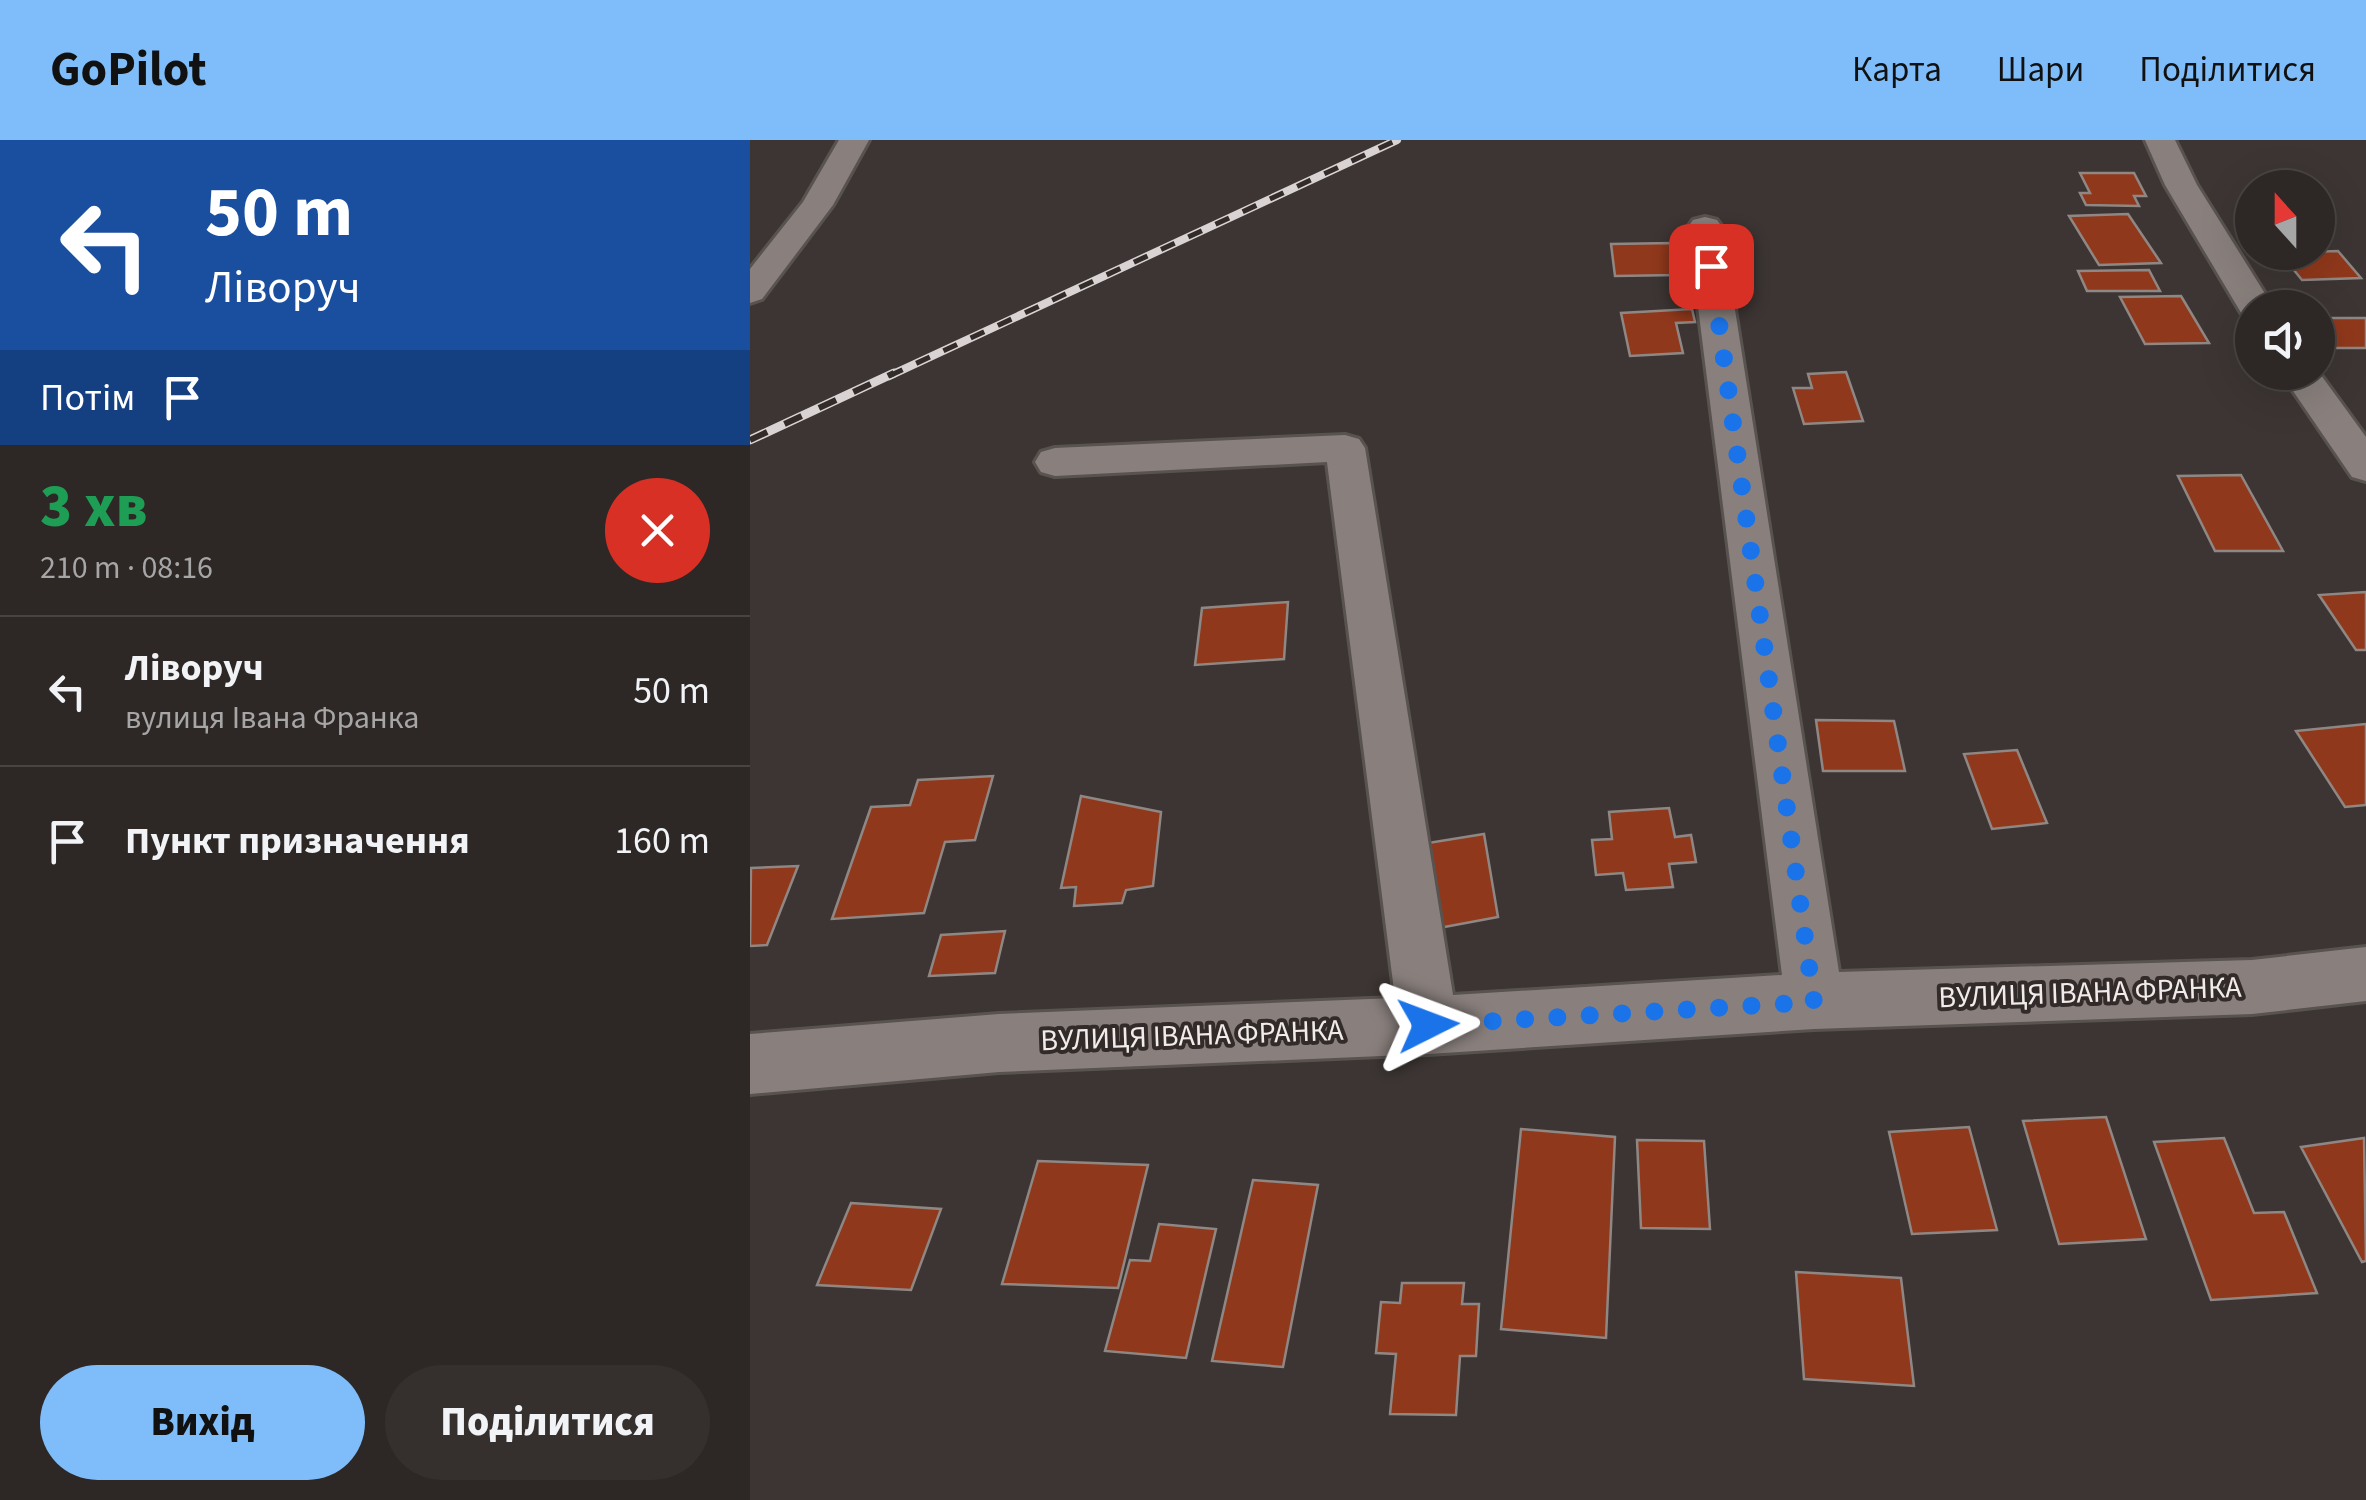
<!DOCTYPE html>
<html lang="uk">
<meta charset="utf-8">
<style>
:root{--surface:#2d2826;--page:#35302e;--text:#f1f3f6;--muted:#a7a6a7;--line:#484443;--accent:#7ebdf9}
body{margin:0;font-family:"Source Sans 3",sans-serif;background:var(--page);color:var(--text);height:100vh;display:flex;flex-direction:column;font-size:38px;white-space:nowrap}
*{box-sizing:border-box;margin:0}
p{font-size:32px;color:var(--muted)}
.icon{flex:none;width:55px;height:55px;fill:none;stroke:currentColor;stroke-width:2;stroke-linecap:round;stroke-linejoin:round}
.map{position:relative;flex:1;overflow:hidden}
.details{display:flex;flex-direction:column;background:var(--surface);width:750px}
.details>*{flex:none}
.hud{background:#1a4fa0;color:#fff;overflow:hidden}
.needle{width:65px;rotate:339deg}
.fabs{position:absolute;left:1485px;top:30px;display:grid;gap:20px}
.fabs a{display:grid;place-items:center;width:100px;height:100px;border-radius:50%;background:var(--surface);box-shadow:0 10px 40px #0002,0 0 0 2px var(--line);font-size:50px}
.pin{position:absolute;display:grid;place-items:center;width:85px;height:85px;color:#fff;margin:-42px;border-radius:20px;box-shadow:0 5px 15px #0006}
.me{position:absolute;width:110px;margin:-55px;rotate:87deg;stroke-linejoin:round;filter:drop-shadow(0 0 8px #0008)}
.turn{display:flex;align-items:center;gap:35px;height:210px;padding:0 40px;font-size:45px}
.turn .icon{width:130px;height:130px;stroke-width:2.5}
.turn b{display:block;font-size:70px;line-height:85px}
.then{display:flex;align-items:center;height:95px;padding:0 40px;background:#0003;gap:20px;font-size:38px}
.round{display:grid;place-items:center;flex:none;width:105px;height:105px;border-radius:52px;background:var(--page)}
.head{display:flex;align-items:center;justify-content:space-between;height:170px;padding:0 40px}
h1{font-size:60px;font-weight:800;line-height:75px;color:#1e9e55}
.button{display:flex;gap:20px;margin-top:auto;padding:20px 40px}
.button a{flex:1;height:115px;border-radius:60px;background:var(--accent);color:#111;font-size:40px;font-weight:800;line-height:115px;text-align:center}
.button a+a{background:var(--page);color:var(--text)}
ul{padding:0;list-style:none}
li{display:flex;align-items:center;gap:30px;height:150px;padding:0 40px;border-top:2px solid var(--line)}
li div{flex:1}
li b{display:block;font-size:38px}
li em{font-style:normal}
header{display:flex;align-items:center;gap:60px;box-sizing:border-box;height:140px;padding:0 50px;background:var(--accent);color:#111}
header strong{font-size:48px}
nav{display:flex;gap:55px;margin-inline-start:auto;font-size:35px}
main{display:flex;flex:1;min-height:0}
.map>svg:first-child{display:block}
.building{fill:#90381b;stroke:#8f8784;stroke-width:2.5}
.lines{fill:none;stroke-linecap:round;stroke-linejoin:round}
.minor-casing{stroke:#595350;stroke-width:6}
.minor{fill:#89807d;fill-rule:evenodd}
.rail-far1-casing{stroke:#d9d4d3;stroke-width:8}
.rail-casing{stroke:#d9d4d3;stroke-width:9}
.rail-far1{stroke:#322b29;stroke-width:5;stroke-dasharray:15;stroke-linecap:butt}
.rail{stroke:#322b29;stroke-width:6;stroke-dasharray:19;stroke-linecap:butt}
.route{stroke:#1a73e8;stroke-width:18;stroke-dasharray:0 32.4}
.labels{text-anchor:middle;stroke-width:8;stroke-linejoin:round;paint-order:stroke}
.street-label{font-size:30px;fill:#f1eceb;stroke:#322b29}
</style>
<header>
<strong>GoPilot</strong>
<nav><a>Карта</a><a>Шари</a><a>Поділитися</a></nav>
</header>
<main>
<section class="details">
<div class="hud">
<div class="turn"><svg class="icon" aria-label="left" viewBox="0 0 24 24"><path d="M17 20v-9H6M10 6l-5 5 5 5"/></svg><div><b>50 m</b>Ліворуч</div></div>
<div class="then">Потім<svg class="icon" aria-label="arrive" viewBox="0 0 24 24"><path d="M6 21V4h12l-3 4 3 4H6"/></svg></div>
</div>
<div class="head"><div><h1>3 хв</h1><p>210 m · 08:16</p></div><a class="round" style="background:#d93025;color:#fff"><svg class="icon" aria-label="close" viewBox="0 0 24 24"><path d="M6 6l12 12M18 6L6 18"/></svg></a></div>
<ul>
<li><svg class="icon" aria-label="left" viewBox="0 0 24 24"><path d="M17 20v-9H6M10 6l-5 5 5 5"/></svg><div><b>Ліворуч</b><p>вулиця Івана Франка</p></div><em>50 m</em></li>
<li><svg class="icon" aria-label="arrive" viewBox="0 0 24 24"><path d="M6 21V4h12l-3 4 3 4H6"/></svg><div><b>Пункт призначення</b></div><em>160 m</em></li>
</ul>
<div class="button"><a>Вихід</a><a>Поділитися</a></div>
</section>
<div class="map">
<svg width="1616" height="1360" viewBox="0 0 1616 1360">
<rect width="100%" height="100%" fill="#3c3533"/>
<g class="building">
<path d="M1330 33H1384L1396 56H1384L1389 66 1336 65 1330 53H1340Z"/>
<path d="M1378 74 1411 123 1349 125 1319 76Z"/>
<path d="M923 103 928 135 865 136 861 104Z"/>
<path d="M1588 111 1611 138 1552 140 1530 113Z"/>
<path d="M1399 130 1410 151H1337L1328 131Z"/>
<path d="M1431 156 1459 203 1395 204 1370 157Z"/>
<path d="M942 169 945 182 926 183 933 213 880 216 871 173Z"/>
<path d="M1568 178H1616V208H1578L1568 194Z"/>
<path d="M1096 232 1113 281 1054 284 1043 248H1062L1058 234Z"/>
<path d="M1491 335 1533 411H1465L1428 336Z"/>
<path d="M1616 452V510H1606L1569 455Z"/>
<path d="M538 462 534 519 445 525 452 468Z"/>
<path d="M1066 580 1144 581 1155 631H1073Z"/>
<path d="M1616 584V665L1595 667 1546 591Z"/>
<path d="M1267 610 1297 683 1242 689 1214 614Z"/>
<path d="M243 636 225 700 195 702 174 773 82 779 121 667 160 665 168 640Z"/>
<path d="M331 656 411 672 403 746 376 750 372 763 324 766 326 747 311 748Z"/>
<path d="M919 668 925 697 941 695 946 722 919 724 923 747 876 750 873 733 846 735 842 700 862 699 859 672Z"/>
<path d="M734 694 748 777 689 788 678 703Z"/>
<path d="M48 726 17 805 0 806 1 728Z"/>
<path d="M255 791 245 833 179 836 191 795Z"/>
<path d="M1356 977 1396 1099 1309 1104 1273 981Z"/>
<path d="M1219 987 1247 1090 1162 1094 1139 992Z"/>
<path d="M771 989 865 997 856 1198 751 1189Z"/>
<path d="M1474 998 1504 1073 1534 1072 1567 1153 1461 1160 1404 1002Z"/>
<path d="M1614 998 1616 1121 1612 1122 1551 1007Z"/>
<path d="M887 1000 954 1001 960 1089 891 1088Z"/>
<path d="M288 1021 398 1025 368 1148 252 1144Z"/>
<path d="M503 1040 568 1045 533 1227 462 1221Z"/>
<path d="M101 1063 191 1069 161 1150 67 1145Z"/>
<path d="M409 1084 466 1089 436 1218 355 1211 380 1120 400 1121Z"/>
<path d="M1046 1132 1151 1138 1164 1246 1054 1239Z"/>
<path d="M652 1143H714L712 1164H729L726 1216H710L706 1275 640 1274 646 1214 626 1213 631 1162 650 1163Z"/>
</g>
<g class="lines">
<g class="minor-casing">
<g id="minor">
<path d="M89 0H119L83 65 12 159 0 163V129L53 62Z"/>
<path d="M1395 0H1425L1447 45 1524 168H1502V178L1493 176 1415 45Z"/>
<path d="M955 77 967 80 972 87 1089 832 1502 820 1616 807V861L1502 874 1064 889 678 914 249 932 0 954V894L249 874 645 858 577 322 305 336 291 332 285 322 291 312 305 308 595 295 609 299 615 308 703 855 1032 835 938 87 943 80Z"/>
<path d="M1568 231 1616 297V341L1602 337 1530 232Z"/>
</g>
</g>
<use href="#minor" class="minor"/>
<g class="rail-far1-casing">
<path id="rail-far1" d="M139 236 647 0"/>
</g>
<g class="rail-casing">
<path id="rail" d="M0 300 144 233"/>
</g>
<use href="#rail-far1" class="rail-far1"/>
<use href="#rail" class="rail"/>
</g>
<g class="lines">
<path class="route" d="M678 885 1064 862 961 126"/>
</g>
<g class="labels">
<g class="street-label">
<text transform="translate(1340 852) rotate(-2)" y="10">ВУЛИЦЯ ІВАНА ФРАНКА</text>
<text transform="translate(442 895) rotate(-2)" y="10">ВУЛИЦЯ ІВАНА ФРАНКА</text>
</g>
</g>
</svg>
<div class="fabs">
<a><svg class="needle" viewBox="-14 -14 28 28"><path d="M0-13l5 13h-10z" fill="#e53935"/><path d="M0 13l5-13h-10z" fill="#a7a6a7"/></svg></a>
<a><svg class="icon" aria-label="sound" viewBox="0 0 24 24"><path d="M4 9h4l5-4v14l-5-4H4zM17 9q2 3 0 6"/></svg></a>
</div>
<div class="pin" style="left:961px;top:126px;background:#d93025"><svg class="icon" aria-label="arrive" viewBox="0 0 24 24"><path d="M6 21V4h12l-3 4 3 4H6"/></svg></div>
<svg class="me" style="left:678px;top:885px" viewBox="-20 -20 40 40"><path d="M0-17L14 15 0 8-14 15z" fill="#1a73e8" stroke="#fff" stroke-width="4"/></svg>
</div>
</main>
